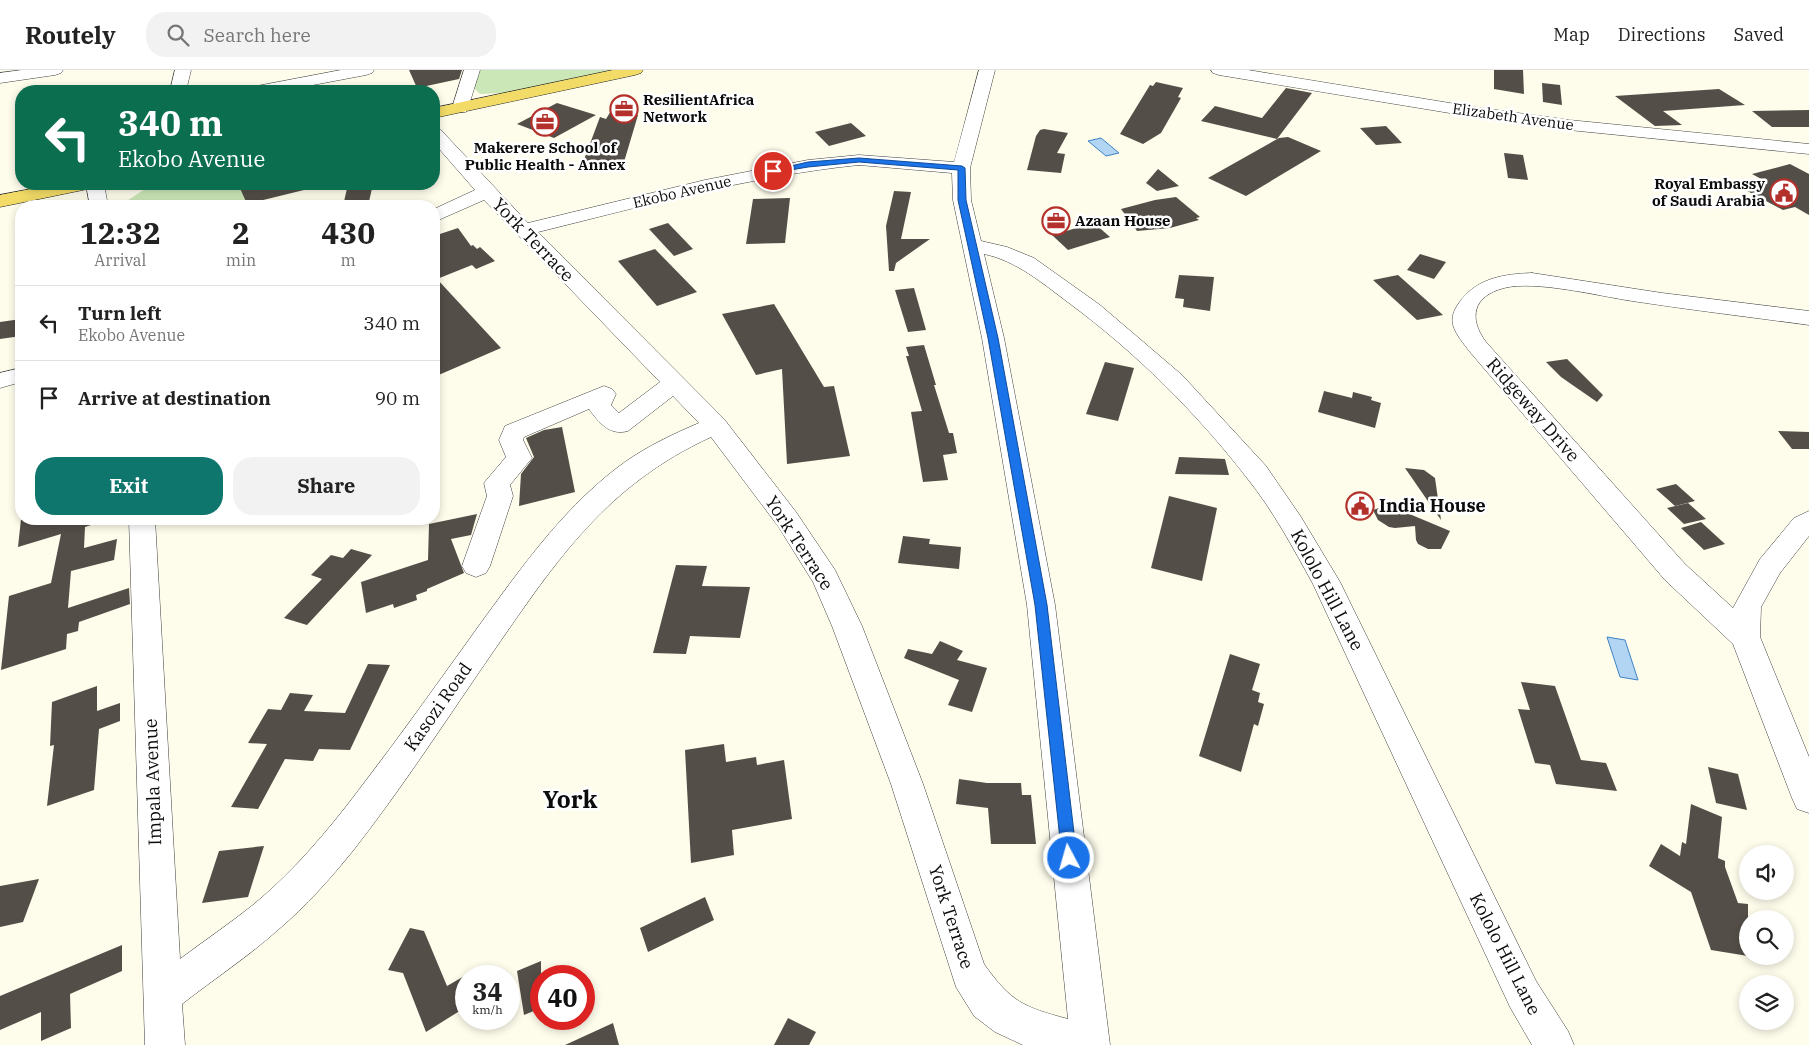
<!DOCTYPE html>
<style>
:root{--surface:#fff;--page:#f2f2f2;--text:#222;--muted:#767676;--line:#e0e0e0;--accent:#0f766e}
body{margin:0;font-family:"IBM Plex Serif",serif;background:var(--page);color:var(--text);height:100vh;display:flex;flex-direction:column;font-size:19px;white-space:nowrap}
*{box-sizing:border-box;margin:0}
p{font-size:16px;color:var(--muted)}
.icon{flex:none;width:28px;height:28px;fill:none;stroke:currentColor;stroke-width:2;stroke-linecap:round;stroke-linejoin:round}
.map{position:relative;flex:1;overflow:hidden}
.side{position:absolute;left:15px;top:130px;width:425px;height:325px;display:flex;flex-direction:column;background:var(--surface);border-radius:20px;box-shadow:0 2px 8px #0003}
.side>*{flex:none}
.top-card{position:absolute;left:15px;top:15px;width:425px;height:105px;border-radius:20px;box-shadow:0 2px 8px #0003;background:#0b6e4f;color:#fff;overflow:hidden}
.controls{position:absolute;left:1739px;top:775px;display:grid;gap:10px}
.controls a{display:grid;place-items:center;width:55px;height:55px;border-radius:50%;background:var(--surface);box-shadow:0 2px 8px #0003;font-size:25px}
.speed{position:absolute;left:455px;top:895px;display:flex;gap:10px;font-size:25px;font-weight:700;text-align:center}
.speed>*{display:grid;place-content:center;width:65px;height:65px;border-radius:50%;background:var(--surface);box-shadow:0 2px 8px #0003;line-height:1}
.speed small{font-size:12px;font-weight:400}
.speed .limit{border:8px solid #d22;background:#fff;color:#111}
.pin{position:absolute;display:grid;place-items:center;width:42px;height:42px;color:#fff;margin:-21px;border:2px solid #fff;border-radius:50%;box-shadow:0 1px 5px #0007}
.me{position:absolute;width:55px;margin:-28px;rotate:354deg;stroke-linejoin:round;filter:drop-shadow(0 0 4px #0008)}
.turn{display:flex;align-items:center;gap:18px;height:105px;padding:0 20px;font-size:22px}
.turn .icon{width:65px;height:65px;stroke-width:2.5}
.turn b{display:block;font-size:35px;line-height:42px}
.eta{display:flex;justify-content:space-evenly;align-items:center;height:85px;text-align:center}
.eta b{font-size:30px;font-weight:800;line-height:35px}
.button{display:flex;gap:10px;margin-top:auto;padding:10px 20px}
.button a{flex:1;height:58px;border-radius:20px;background:var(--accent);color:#fff;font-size:20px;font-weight:800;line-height:58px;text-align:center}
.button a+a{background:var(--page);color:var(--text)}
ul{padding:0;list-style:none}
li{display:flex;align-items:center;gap:15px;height:75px;padding:0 20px;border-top:1px solid var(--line)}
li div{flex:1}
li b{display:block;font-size:19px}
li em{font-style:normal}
header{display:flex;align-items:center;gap:30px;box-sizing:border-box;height:70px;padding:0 25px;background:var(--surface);border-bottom:1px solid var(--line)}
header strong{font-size:24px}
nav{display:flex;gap:28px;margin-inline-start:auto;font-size:18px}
.search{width:350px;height:45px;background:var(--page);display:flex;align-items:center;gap:12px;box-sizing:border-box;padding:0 18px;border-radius:20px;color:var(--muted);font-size:19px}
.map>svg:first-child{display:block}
.green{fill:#cbe6b7}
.water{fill:#b2d5f3;stroke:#3c84c7}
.building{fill:#544e48}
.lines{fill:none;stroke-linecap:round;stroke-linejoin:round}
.minor-casing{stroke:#3f3f3f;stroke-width:1}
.major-casing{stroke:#1d1d1d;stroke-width:1}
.minor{fill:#fff;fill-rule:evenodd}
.major{fill:#f2dc67;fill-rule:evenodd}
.route{fill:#1a73e8;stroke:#114b97}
.labels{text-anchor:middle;stroke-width:5;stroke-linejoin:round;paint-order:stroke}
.far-poi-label{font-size:15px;font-weight:bold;fill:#0c0c0c;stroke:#fff;text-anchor:start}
.far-street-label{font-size:15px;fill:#0c0c0c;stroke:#fff}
.street-label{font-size:18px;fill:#0c0c0c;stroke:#fff}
.poi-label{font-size:18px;font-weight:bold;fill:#0c0c0c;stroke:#fff;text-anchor:start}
.near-quarter-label{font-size:24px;font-weight:bold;fill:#0c0c0c;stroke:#fff}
</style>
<header>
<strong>Routely</strong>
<div class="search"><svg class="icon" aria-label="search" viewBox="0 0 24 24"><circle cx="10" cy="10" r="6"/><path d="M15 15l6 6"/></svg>Search here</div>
<nav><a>Map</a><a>Directions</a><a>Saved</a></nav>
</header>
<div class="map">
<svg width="1809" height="975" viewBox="0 0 1809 975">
<rect width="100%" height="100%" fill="#fefceb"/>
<g class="green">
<path d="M480 0H620L506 23 480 24 473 17Z"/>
<path d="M153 114H238L247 134 239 136H122V134Z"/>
</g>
<g class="water">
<path d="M1101 68 1119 83 1106 86 1088 71Z"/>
<path d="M1607 567 1625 570 1638 610 1620 607Z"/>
</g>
<g class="building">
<path d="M409 0H462L459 9 417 18Z"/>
<path d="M1494 0H1523L1524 24 1494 19Z"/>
<path d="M1156 12 1183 18 1178 27 1181 28 1161 63 1143 74 1120 64 1150 15 1153 16Z"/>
<path d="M1542 13 1560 15 1562 35 1543 32Z"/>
<path d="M1286 18 1312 23 1277 69 1201 51 1215 36 1262 48Z"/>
<path d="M1719 19 1745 35 1663 41 1682 55 1655 56 1615 26Z"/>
<path d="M557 33 596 45 554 68 517 54Z"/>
<path d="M614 36 632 37 628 45H638L624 92H604L603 95H582L600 47 606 49Z"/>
<path d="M1809 40V57H1772L1752 41Z"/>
<path d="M851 53 866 66 829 76 815 62Z"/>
<path d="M1386 56 1402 73 1376 75 1360 58Z"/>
<path d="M1044 59 1068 63 1057 83 1065 84 1061 103 1027 100 1036 66 1040 60Z"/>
<path d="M1288 67 1321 81 1246 126 1208 108 1279 68Z"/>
<path d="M1504 83 1523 85 1528 110 1508 108Z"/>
<path d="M1790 94 1809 104V145L1795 137 1783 140 1738 116 1763 110 1752 104Z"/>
<path d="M1158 99 1179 116 1157 121 1146 113Z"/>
<path d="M238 114H303L304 120 247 134Z"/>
<path d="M348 114H373L368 136H343Z"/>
<path d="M894 121 911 122 901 169H930L896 193 894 201H889L886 156Z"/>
<path d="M1176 127 1200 147 1196 148 1199 150 1170 158 1137 161 1121 139 1155 130Z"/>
<path d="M790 128 785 173 746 174 753 129Z"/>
<path d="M668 153 693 179 674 186 649 159Z"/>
<path d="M1094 153 1110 167 1068 180 1052 165Z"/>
<path d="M458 158 471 176 473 175 477 179 480 177 495 191 476 199 472 195 437 209 501 278 434 307V166Z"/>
<path d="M655 179 697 222 657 236 618 191Z"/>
<path d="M1420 184 1446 192 1434 209 1407 200Z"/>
<path d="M1179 205 1214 207 1210 241 1183 237 1184 229 1175 228Z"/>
<path d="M1398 205 1443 245 1417 250 1373 210Z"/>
<path d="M914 218 926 260 908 262 895 220Z"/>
<path d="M774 234 824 317 834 316 850 386 787 394 782 299 756 305 722 244Z"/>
<path d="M21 249V266L0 269V252Z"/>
<path d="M924 275 936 315H934L949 363H953L957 383 943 385 948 410 923 412 911 342 922 341 906 286H909L906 277Z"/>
<path d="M1567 289 1603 325 1597 332 1561 307 1546 292Z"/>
<path d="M1105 292 1134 298 1118 351 1086 344Z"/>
<path d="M1324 321 1352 328 1353 322 1372 327 1371 330 1381 333 1375 358 1318 342Z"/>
<path d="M562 357 575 422 519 436 521 404 534 387 526 368 544 360Z"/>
<path d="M1778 361 1809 362V379H1792Z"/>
<path d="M1179 387 1225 389 1229 405 1175 404Z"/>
<path d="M1405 398 1424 400 1435 408 1441 450Z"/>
<path d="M1676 414 1695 431 1675 436 1656 419Z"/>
<path d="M1169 426 1217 438 1202 511 1151 498Z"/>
<path d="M1688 433 1706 449 1684 454 1667 438Z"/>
<path d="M1388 435 1450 461 1441 479H1428L1418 474 1416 470 1415 456 1395 458 1389 457 1378 450 1373 440Z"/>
<path d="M477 444 471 465 451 469 464 503 427 519V521L416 525 417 530 394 538 393 534 366 543 361 512 428 490 429 454Z"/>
<path d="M21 449H97V453L85 457 84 478 117 469 114 490 71 501 68 538 129 518 130 534 79 552 78 561 67 564 66 579 1 600 9 526 51 513 61 464 18 477Z"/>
<path d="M1701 452 1725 474 1704 480 1681 458Z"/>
<path d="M903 466 930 469 929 474 961 477 959 499 898 493Z"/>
<path d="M351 479 372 485 307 555 284 548 322 509 311 505 331 485 343 488Z"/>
<path d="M676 495 707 496 702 516 750 517 740 568 690 566 686 584 653 583Z"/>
<path d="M940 571 963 581 957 590 987 598 972 642 948 635 959 610 904 588 908 579 932 584Z"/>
<path d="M1230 584 1260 594 1252 620 1260 623 1258 632 1264 634 1258 656 1254 654 1241 702 1199 686Z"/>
<path d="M368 594 390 595 350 680 319 679 313 691 285 689 258 739 231 737 267 674 248 673 268 639 281 640 290 623 313 625 304 641 345 643Z"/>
<path d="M1521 612 1555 616 1581 690 1606 693 1617 721 1556 714 1550 695 1535 693 1518 639 1530 640Z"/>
<path d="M97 616V641L120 633V651L99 659 94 720 47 736 54 675 50 676 52 632Z"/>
<path d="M724 674 726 692 756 687 757 695 784 690 792 749 732 760 734 785 691 793 685 680Z"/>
<path d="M1708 697 1738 704 1747 740 1716 733Z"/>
<path d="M959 709 987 713H1021L1022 725H1031L1036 774H991L988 738 956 734Z"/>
<path d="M1691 734 1722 747 1718 788 1725 791V797L1738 833 1748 834V886L1711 880 1691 822 1649 796 1661 774 1680 786 1682 772 1686 774Z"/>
<path d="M264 776 248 827 202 833 219 781Z"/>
<path d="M39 809 23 852 0 857V816Z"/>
<path d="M705 827 714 850 648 882 640 858Z"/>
<path d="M410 858 424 861 447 916 466 905V937L426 962 403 903 388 900Z"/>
<path d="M122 875V901L70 924 71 958 41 971V942L0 960V926Z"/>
<path d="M541 891V938L524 945 517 901Z"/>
<path d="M788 948 816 962 809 975H774Z"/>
<path d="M613 953 619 975H565Z"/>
</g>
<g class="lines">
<g class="minor-casing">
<g id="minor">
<path d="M22 0H63L61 3 55 5 0 13V3Z"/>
<path d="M175 0H191L186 21H170Z"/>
<path d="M341 0H374L372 3 366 5 281 21H249L251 18 257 16Z"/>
<path d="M464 0H480L468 38 466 42H454L452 38Z"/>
<path d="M979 0H995L970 98 971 130 981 171 1007 177 1034 188 1100 235 1182 305 1266 396 1301 447 1340 512 1536 911 1568 961 1574 975H1532L1510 937 1313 514C1293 478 1273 440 1247 408 1196 342 1135 282 1069 233 1042 213 1017 191 984 184L1004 268 1055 535 1110 975H1023L995 962 974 946 956 917 891 714 832 556 813 512 778 456 711 367C607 415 558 488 495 579 448 647 403 717 352 782 330 809 306 836 279 859 249 886 214 909 182 934L185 975H145L129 449H155L180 889C204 871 229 854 253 835 293 802 327 762 358 721 402 664 444 604 486 546 527 490 568 433 625 392 648 376 673 364 699 353L673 326 628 361C610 366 599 353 589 339L524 367 523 370 532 388 510 415 513 426 490 496 486 503 476 507 466 503 462 496 487 426 484 413 506 387 499 370 505 356 604 316 612 319 616 324 611 335 619 343 660 312 484 130 434 152V139L475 120 434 73V58L440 59 528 153 705 110 808 90 859 85 954 92ZM859 95 952 103 953 130 982 268 1027 535 1068 949C1023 937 1011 932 984 894L923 714 862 556 835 500 796 442 724 349 538 162C644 136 750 106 859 95Z"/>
<path d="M1211 0H1248L1474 37 1569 50 1809 74V84L1569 60 1474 47 1219 5 1213 3Z"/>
<path d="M86 114H104L108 136H90Z"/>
<path d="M1532 203 1662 223 1809 241V255C1750 247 1691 240 1632 231 1599 226 1535 210 1504 218 1473 226 1468 248 1486 272L1685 494 1733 538 1760 489 1794 448 1809 441V466L1780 503 1761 537 1760 567 1809 687V743L1797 739 1792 728 1733 574 1665 510 1470 282C1464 274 1456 265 1453 255 1451 247 1454 240 1459 233 1476 208 1504 204 1532 203Z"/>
<path d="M21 298V312L0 318V303Z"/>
</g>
</g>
<g class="major-casing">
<g id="major">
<path d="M613 0H643L641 3 635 5 434 48V38Z"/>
<path d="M57 114H92L90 118 83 120 0 137V125Z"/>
</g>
</g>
<use href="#minor" class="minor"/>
<use href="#major" class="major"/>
</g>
<path class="route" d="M859 88 962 96 965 98 966 130 998 268 1047 535 1077 788 1074 793 1069 795 1064 793 1062 788 1035 535 988 268 958 130V100L859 92 808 97 773 103 769 101 808 92Z"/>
<defs>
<g id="office-ring" transform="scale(1.4375)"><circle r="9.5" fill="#fff" stroke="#b4302b" stroke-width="1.5"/><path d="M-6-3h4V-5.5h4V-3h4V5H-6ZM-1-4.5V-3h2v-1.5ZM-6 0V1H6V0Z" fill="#b4302b"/></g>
<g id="civic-ring" transform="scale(1.4375)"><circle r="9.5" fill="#fff" stroke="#b4302b" stroke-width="1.5"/><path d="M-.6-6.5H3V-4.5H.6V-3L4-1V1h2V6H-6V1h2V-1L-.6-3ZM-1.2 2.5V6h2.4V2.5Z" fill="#b4302b"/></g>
</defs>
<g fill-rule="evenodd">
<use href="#office-ring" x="624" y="39"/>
<use href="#office-ring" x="545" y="52"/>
<use href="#civic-ring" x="1784" y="123"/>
<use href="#office-ring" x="1056" y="151"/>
<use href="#civic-ring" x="1360" y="436"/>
</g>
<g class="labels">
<g class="far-poi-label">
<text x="643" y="35">ResilientAfrica<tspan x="643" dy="17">Network</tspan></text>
<text x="545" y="83" text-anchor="middle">Makerere School of<tspan x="545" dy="17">Public Health - Annex</tspan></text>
<text x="1765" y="119" text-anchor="end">Royal Embassy<tspan x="1765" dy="17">of Saudi Arabia</tspan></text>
<text x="1075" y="156">Azaan House</text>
</g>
<g class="far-street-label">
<text transform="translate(1513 47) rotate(8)" y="5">Elizabeth Avenue</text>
<text transform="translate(682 122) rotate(-13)" y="5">Ekobo Avenue</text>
</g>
<g class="street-label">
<text transform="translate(533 170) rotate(46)" y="6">York Terrace</text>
<text transform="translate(1533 340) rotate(49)" y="6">Ridgeway Drive</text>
<text transform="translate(799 473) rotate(57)" y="6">York Terrace</text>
<text transform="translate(1327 520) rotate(62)" y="6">Kololo Hill Lane</text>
<text transform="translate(438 637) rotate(-55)" y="6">Kasozi Road</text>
<text transform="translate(153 712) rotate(-92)" y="6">Impala Avenue</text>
<text transform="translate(951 847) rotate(72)" y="6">York Terrace</text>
<text transform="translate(1505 884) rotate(63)" y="6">Kololo Hill Lane</text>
</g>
<g class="poi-label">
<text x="1379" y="442">India House</text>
</g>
<g class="near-quarter-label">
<text x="570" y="738">York</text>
</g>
</g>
</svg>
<div class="controls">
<a><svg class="icon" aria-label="sound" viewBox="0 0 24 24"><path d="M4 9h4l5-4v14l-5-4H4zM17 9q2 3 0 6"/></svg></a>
<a><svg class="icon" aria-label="search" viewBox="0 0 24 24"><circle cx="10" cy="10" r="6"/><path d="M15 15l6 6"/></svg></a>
<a><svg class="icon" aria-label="layers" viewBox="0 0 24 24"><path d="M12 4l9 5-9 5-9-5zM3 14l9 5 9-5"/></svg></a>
</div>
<div class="speed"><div>34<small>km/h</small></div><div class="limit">40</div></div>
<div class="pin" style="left:773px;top:101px;background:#d93025"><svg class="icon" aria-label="arrive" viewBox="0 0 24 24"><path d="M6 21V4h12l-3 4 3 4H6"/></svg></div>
<svg class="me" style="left:1069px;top:788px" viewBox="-20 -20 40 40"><circle r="17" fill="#1a73e8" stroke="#fff" stroke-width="3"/><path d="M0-11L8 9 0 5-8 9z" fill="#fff"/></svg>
<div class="top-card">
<div class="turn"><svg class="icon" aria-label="left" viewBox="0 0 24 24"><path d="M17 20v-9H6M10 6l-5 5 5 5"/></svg><div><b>340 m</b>Ekobo Avenue</div></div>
</div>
<section class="side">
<div class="eta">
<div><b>12:32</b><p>Arrival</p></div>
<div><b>2</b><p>min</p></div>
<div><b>430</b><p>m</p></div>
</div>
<ul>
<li><svg class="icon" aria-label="left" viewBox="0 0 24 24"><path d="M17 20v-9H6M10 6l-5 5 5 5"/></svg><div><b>Turn left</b><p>Ekobo Avenue</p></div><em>340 m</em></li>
<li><svg class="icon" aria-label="arrive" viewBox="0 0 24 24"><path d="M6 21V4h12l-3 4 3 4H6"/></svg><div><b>Arrive at destination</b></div><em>90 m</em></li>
</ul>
<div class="button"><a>Exit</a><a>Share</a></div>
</section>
</div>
